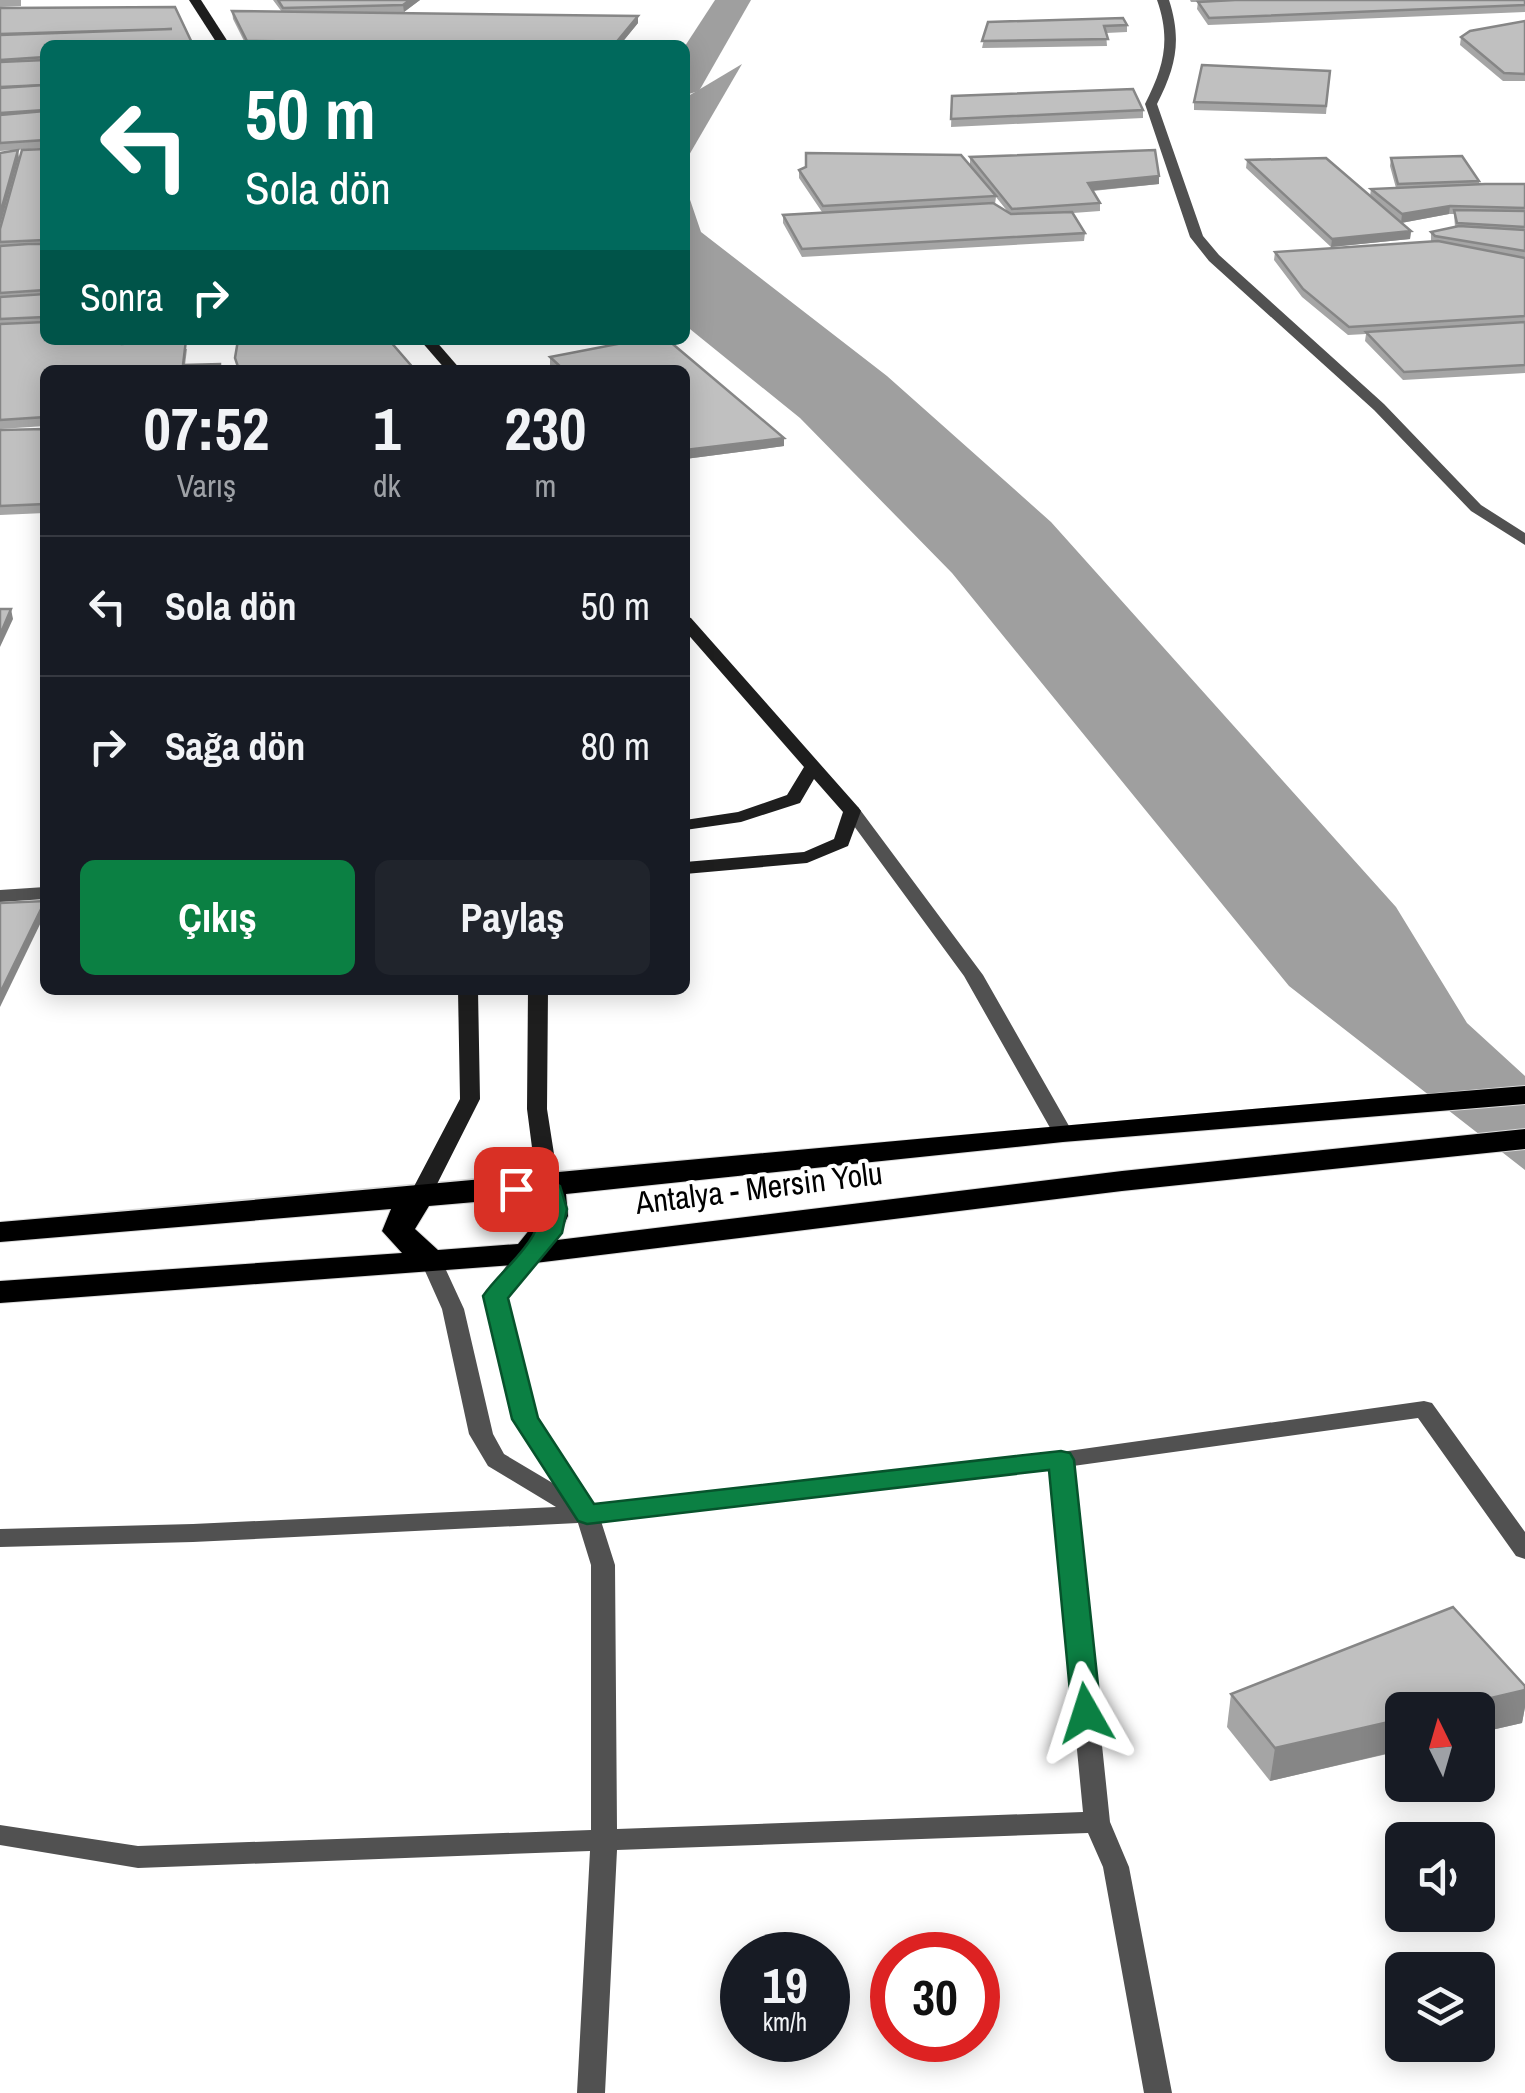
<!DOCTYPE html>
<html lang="tr">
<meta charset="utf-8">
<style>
:root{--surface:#171b24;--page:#20242c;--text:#f1f3f6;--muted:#9ea1a6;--line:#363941;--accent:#0b8043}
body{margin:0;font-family:"Archivo Narrow",sans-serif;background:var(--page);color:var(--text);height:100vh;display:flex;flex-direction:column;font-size:38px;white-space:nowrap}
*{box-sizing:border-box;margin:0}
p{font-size:32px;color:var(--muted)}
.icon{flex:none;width:55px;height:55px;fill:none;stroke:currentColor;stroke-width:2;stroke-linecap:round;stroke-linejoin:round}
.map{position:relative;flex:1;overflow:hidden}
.sheet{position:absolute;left:40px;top:365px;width:650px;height:630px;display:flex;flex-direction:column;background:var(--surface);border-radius:15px;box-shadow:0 5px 25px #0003}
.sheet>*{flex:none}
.top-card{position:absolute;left:40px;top:40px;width:650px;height:305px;border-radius:15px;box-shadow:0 5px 25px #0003;background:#00695c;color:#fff;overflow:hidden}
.needle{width:65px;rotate:355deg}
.controls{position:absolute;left:1385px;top:1692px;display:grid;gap:20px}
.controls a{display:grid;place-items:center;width:110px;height:110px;border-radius:15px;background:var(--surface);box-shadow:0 5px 25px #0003;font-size:50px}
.speed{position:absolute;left:720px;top:1932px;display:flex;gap:20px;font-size:50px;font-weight:700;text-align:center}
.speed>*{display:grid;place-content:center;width:130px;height:130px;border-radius:50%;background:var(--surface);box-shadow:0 5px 25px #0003;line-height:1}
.speed small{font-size:25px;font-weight:400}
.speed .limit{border:15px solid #d22;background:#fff;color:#111}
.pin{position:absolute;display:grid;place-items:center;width:85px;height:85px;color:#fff;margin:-42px;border-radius:20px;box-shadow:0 5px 15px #0006}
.me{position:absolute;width:110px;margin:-55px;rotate:354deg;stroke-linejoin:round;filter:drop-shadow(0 0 8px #0008)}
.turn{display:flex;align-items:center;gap:35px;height:210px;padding:0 40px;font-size:45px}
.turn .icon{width:130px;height:130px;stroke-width:2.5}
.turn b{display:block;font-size:70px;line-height:85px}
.then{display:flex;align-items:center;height:95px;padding:0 40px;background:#0003;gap:20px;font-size:38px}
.eta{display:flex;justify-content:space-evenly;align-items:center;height:170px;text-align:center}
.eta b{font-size:60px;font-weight:700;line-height:70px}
.primary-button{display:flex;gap:20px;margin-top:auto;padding:20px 40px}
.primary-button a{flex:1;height:115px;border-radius:15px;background:var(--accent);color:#fff;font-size:40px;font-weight:700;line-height:115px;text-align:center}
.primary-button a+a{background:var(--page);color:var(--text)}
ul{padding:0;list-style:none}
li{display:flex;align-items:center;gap:30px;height:140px;padding:0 40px;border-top:2px solid var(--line)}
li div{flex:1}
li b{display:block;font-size:38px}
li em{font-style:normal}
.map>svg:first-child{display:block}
.water{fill:#9f9f9f}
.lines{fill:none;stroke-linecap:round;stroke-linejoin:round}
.river{fill:#9f9f9f;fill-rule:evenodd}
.highway-casing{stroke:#dbdbdb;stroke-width:2}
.street{fill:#515151;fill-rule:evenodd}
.secondary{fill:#1e1e1e;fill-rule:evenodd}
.highway{fill:#000;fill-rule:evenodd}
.wall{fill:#a5a5a5;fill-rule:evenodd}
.shaded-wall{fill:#868686}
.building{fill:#c0c0c0;stroke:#868686;stroke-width:2.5}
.route{fill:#0b8043;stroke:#07532c;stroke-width:2.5}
.labels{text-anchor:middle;stroke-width:8;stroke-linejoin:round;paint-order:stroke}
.street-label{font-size:32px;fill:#000;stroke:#fff}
</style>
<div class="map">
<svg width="1525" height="2093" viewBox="0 0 1525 2093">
<rect width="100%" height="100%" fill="#fff"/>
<g class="water">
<path d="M742 64 685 162V98Z"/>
<path d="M685 185 701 232 887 376 1051 522 1396 907 1467 1023 1525 1076V1170L1289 986 952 573 800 418 685 325Z"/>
</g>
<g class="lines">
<path class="river" d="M715 0H751L699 91 685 95V46Z"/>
<g class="highway-casing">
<path id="highway" d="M1525 1086V1104L1063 1142 566 1194 568 1216 557 1240 1122 1171 1525 1129V1149L1122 1191 527 1264 0 1303V1281L402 1253 382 1231 391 1209 0 1242V1222C509 1179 1016 1127 1525 1086ZM535 1197 534 1224 518 1244 438 1250 415 1229 429 1206Z"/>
</g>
<g class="street">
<path d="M1157 0H1169C1182 40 1176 67 1157 104L1203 236 1219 255 1384 404 1481 505 1525 533V545L1471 511 1374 410 1209 261 1190 237 1145 104C1164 67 1171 40 1157 0Z"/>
<path d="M852 806 858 807 983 975 1073 1133 1070 1137 1063 1139 1053 1133 964 976 843 811Z"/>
<path d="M45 887V899L0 902V890Z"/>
<path d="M527 1247 538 1254 506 1297 536 1418 593 1505 1061 1452 1424 1401 1432 1403 1525 1532V1559L1516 1556 1418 1418 1073 1466 1110 1822 1129 1867 1172 2093H1144L1103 1867 1088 1833 617 1850 605 2093H577L590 1851 138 1868 0 1845V1825L138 1846 591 1830V1565L578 1523 193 1542 0 1547V1529L193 1524 556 1507 488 1466 469 1434 442 1309 421 1262 432 1255 440 1257 464 1309 493 1434 504 1454 556 1485 513 1419 484 1296 519 1249ZM1050 1469 1083 1812 617 1829 615 1565 601 1521Z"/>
</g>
<g class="secondary">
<path d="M189 0H201L230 45H218Z"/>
<path d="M420 340H435L461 370H446Z"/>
<path d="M685 616 691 618 858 807 861 811 848 846 807 863 685 874V862L804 852 834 839 843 812 814 779 800 803 741 822 685 830V820L738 812 787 795 804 767 685 631Z"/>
<path d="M458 990H478L480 1099 431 1196 420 1203 409 1196 460 1099Z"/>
<path d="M528 990H548L547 1109 559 1186 548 1193 537 1186 527 1109Z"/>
</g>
<use href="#highway" class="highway"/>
</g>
<g class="wall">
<path d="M0 0H21V6L0 7Z"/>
<path d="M273 0H420L404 12 378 13 638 16V23L620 45H246L233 19 232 11 282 12Z"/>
<path d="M1190 0H1525V12L1208 25 1197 9 1198 2H1191Z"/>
<path d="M0 8 45 45V148L0 151Z"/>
<path d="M1525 21V81H1503L1460 45 1461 37Z"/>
<path d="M988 22 1127 25V32L1106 33 1107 46 982 48Z"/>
<path d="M1330 71 1326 114 1194 110V102Z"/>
<path d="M952 96 1143 110V118L951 127Z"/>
<path d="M45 149V340H123V344L187 349 185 365 220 364 221 370H45V426L0 429V229Z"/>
<path d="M970 157 1159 184 1093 191 1100 203V211L1073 213 1085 233 1084 241 802 257 783 223V215L822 212 799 178V170L970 165ZM996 197 1008 212 995 204Z"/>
<path d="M1391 158 1479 181V184H1525V373L1403 380 1365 341 1366 334 1348 335 1302 297 1274 260 1275 252 1431 241V232L1455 227 1454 214H1449L1401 223 1411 231 1410 239 1331 247 1246 168 1247 160 1370 196 1371 189 1396 188 1390 166Z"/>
<path d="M638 340H668L784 438V446L685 459V370H555L550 365V357Z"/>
<path d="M45 429V513L0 515V430Z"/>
<path d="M1525 1686V1707L1522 1723 1270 1781 1227 1727 1231 1694Z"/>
</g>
<g class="shaded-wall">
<path d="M410 0H420L404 12 403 5Z"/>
<path d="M638 16V23L620 45H614Z"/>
<path d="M18 150 19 158 0 226V214Z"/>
<path d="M1159 176V184L1087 191 1088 183Z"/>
<path d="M1450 206 1449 214 1401 223 1402 214Z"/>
<path d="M1411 231 1410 239 1331 247 1332 239Z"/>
<path d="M784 438V446L685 459V450Z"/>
<path d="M11 609 13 619 0 647V635Z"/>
<path d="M45 901V914L0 1007V993Z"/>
<path d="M1525 1690V1707L1522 1723 1478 1733V1710H1440Z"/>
<path d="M1402 1719V1750L1270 1781 1275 1748Z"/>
</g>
<g class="building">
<path d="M278 0H410L403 5 283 8Z"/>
<path d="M1235 0H1525V5L1209 18 1198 2Z"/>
<path d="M175 7 193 45H45V57L0 60V35L172 29 0 34V8Z"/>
<path d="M232 11 638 16 614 45 359 43 453 45H345L346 42 247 41Z"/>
<path d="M1123 18 1127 25 1104 26 1108 39 982 41 988 22Z"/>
<path d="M1525 21V74L1504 73 1461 37 1470 31Z"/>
<path d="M45 60V85L0 87V62Z"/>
<path d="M1202 65 1330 71 1326 106 1194 102Z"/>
<path d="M45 85V110L0 113V88Z"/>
<path d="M1133 89 1143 110 951 119 952 96Z"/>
<path d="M45 111V140L0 143V115Z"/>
<path d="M45 149V240L0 242V229L22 150Z"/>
<path d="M18 150 0 214V153Z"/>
<path d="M1155 150 1159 176 1088 183 1100 203 1012 209 970 157Z"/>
<path d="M806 153 961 155 996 196 823 206 799 170 806 167Z"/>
<path d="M1462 156 1479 181 1398 184 1391 158Z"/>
<path d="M1326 158 1411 231 1332 239 1247 160Z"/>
<path d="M1485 184H1525V208L1450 206 1402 214 1371 189Z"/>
<path d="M993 203 1011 214 1072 212 1085 233 802 249 783 215Z"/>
<path d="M1454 210 1525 211V227L1457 223Z"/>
<path d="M1459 226 1525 230V251L1435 236 1431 232Z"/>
<path d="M1438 241 1525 258V316L1349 327 1303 289 1275 252Z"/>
<path d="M28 244H45V290L0 293V246Z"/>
<path d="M45 294V317L0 319V297Z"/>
<path d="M45 322V340H122V344L186 340 183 365 220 364V370H45V417L0 420V324Z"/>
<path d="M1525 322V365L1404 372 1366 332Z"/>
<path d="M238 340H389L415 370H239L235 358Z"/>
<path d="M638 340H668L784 438 685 450V370H564L550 357Z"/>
<path d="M45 429V504L0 506V430Z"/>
<path d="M0 609H11L0 635Z"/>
<path d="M45 901 0 993V903Z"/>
<path d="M1453 1607 1525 1686V1690L1440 1710H1402V1719L1275 1748 1231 1694Z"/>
</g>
<path class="route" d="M548 1179 560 1186 567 1209 562 1233 508 1298 538 1418 594 1504 1061 1451 1070 1453 1074 1460 1101 1713 1097 1721 1086 1724 1076 1721 1072 1713 1049 1470 587 1524 578 1521 512 1419 483 1296C504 1265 551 1237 539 1194L516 1196 504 1189 516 1181Z"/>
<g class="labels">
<g class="street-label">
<text transform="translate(759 1188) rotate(-7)" y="11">Antalya - Mersin Yolu</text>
</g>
</g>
</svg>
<div class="controls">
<a><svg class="needle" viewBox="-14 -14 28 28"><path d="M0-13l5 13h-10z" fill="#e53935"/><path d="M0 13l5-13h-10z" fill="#9ea1a6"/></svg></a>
<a><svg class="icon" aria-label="sound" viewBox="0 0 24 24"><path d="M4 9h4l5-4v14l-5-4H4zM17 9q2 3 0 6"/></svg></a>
<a><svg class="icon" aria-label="layers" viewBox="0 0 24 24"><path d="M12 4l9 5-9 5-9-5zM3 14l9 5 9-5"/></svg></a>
</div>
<div class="speed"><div>19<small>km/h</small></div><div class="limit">30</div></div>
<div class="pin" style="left:516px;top:1189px;background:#d93025"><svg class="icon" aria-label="arrive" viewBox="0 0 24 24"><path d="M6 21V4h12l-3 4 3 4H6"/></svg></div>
<svg class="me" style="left:1086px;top:1713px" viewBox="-20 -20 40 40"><path d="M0-17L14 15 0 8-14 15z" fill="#0b8043" stroke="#fff" stroke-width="4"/></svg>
<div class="top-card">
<div class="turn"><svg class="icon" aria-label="left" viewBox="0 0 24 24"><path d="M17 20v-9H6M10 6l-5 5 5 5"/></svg><div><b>50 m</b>Sola dön</div></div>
<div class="then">Sonra<svg class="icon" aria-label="right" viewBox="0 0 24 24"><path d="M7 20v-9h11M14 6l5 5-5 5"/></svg></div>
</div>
<section class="sheet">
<div class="eta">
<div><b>07:52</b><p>Varış</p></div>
<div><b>1</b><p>dk</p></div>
<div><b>230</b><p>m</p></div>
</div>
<ul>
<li><svg class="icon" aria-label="left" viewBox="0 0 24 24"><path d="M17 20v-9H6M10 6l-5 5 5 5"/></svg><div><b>Sola dön</b></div><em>50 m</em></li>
<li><svg class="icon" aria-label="right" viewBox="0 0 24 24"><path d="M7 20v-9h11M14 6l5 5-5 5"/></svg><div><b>Sağa dön</b></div><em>80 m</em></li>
</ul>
<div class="primary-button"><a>Çıkış</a><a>Paylaş</a></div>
</section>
</div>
